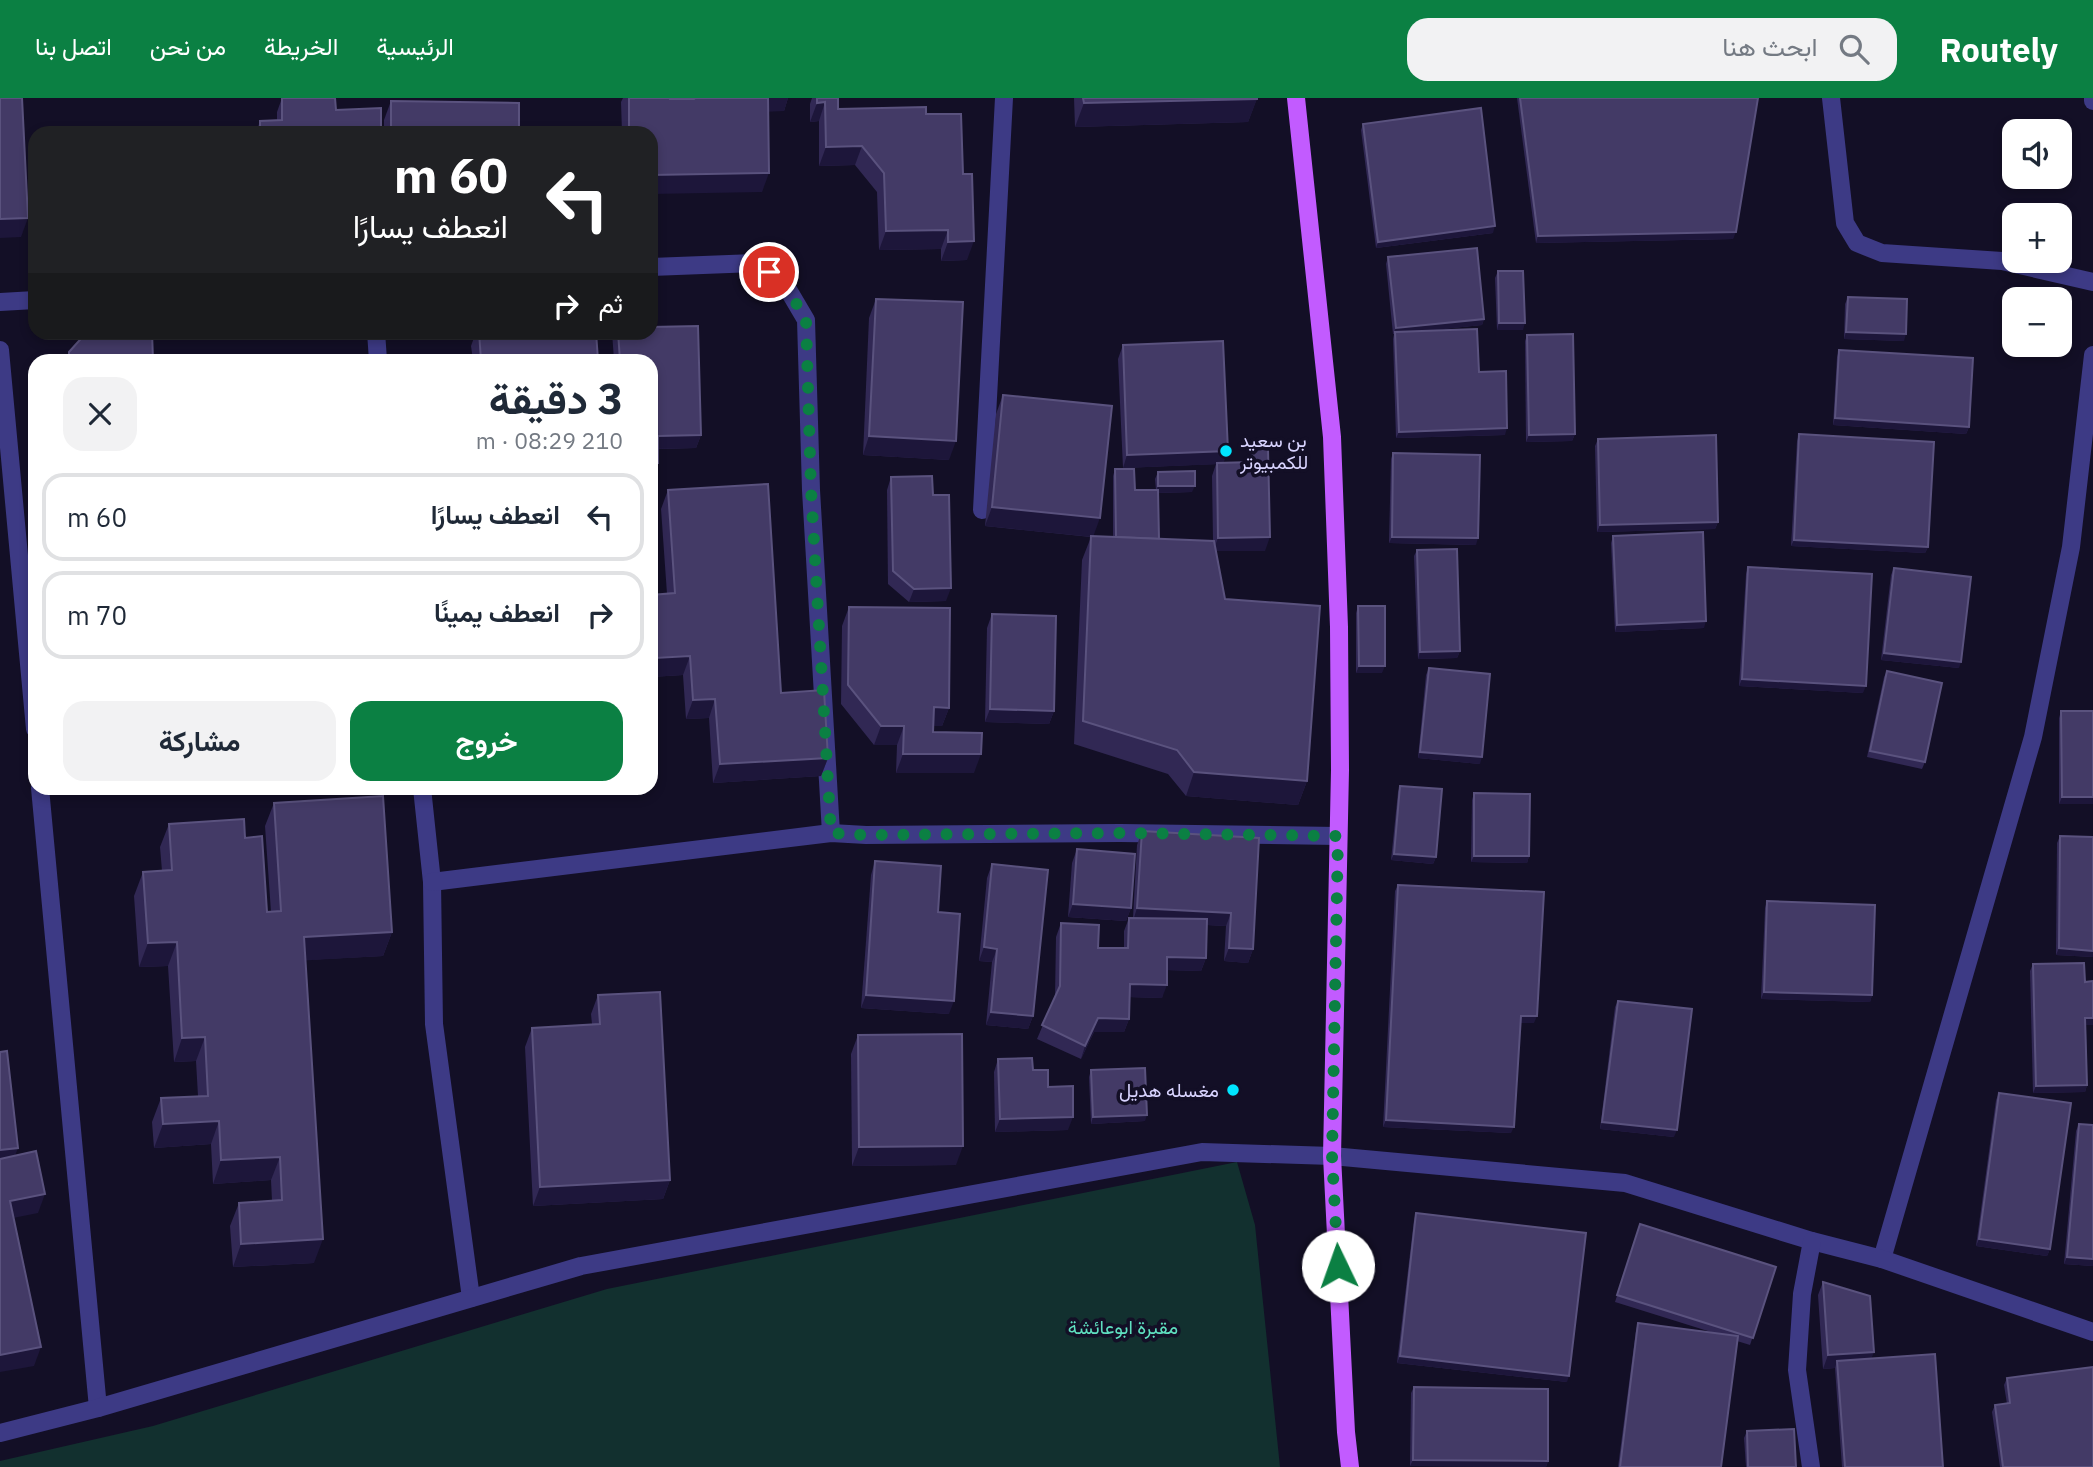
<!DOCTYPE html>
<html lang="ar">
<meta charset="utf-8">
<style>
:root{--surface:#fff;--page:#f2f2f3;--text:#1f2937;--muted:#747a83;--line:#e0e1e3;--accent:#0b8043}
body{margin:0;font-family:"IBM Plex Sans",Vazirmatn,sans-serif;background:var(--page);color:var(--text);direction:rtl;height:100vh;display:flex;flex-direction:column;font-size:26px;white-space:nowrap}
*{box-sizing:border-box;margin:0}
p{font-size:23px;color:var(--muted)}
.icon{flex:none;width:38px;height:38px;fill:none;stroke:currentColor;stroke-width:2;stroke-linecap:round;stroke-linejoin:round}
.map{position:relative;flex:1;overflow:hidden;direction:ltr}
.drawer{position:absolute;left:28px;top:256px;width:630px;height:441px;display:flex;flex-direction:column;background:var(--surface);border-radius:21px;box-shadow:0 4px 10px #0003;direction:rtl}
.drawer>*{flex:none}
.top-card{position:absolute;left:28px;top:28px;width:630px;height:214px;border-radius:21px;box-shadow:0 4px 10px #0003;direction:rtl;background:#202124;color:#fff;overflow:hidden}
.fabs{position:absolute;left:2002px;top:21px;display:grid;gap:14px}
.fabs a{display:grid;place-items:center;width:70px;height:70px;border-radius:14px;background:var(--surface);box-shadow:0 4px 10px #0003;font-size:35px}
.pin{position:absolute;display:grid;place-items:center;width:60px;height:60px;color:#fff;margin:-30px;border:4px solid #fff;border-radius:50%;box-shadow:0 2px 7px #0007}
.me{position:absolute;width:77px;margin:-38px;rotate:357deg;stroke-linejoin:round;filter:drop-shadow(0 0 5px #0008)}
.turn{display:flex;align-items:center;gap:24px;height:147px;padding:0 35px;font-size:32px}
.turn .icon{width:91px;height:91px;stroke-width:2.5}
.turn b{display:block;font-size:49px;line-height:60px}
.then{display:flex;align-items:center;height:66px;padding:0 35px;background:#0003;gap:14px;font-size:26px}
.round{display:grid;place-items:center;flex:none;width:74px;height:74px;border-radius:21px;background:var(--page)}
.head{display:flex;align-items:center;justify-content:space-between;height:119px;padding:0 35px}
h1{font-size:42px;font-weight:700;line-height:52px}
.button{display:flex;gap:14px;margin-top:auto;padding:14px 35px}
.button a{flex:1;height:80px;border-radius:21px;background:var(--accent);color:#fff;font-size:28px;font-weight:700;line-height:80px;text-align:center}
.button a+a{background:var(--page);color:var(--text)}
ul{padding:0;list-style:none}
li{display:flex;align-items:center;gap:21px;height:88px;margin:0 14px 10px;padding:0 21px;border:4px solid var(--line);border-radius:21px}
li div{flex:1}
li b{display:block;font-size:26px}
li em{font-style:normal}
header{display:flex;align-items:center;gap:42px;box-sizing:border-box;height:98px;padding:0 35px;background:var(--accent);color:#fff}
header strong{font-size:33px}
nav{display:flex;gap:38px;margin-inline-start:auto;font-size:24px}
.search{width:490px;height:63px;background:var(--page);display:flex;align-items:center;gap:18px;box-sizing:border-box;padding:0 24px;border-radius:21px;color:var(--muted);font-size:26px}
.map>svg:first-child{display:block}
.green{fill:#12302f}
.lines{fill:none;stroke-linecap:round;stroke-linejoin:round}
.minor{stroke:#3d3a85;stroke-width:18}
.major{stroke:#c25bff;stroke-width:18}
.wall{fill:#312854}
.shaded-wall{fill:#1d163a}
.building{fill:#433a66;stroke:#5a527e;stroke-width:2}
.route{stroke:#0b8043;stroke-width:12;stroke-dasharray:0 21.6}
.poi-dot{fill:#00e5ff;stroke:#130f26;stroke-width:2.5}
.labels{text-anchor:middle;stroke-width:7;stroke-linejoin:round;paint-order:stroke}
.poi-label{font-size:19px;fill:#d9d4ff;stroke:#130f26;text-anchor:start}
.park-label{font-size:19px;fill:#5fe0c0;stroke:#130f26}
</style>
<header>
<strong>Routely</strong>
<div class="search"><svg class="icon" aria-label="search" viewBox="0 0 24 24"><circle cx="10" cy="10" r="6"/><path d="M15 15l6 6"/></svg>ابحث هنا</div>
<nav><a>الرئيسية</a><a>الخريطة</a><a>من نحن</a><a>اتصل بنا</a></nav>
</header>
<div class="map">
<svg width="2093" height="1369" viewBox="0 0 2093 1369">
<rect width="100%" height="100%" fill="#130f26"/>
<path class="green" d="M1237 1064 1255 1127 1280 1369H0V1363L153 1328 607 1191Z"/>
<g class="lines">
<g class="minor">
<path d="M1831 0 1845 125 1857 145 1882 155 2002 163 2093 184"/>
<path d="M2093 0V3"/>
<path d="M651 169 755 165 783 183 806 222 811 392 831 735"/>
<path d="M0 204 35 202"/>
<path d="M376 234 378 262"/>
<path d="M0 252 35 631"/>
<path d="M982 412 1004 0"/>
<path d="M40 690 98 1310"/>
<path d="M422 690 432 784 434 926 471 1200"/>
<path d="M432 784 831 735 866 737 1120 735 1338 738"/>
<path d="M1882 1161 2033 639 2071 449 2093 257"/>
<path d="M0 1335 98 1310 581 1168 1202 1054 1332 1058 1625 1085 1812 1143 1882 1161 2093 1234"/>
<path d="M1811 1369 1797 1272 1802 1196 1812 1143"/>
</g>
<path class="major" d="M1296 0 1332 339 1339 529 1340 672 1332 1058 1346 1334 1350 1369"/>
</g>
<g class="wall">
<path d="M282 0 336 12 381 35H256L260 23 277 22V14Z"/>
<path d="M623 0H670V1H694L695 0H788L784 13H768L762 94 651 35H622L621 4Z"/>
<path d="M812 0H838V11L926 16 963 76 967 162 941 163V151L879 152 877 94 855 67 819 68V23L810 24V6Z"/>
<path d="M1074 0H1257L1248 24 1075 29Z"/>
<path d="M1517 0H1758L1733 141 1536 145Z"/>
<path d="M391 3 519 35H384V22Z"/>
<path d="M1363 26 1493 135 1376 150 1361 32Z"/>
<path d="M1388 159 1484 221 1482 227 1432 232 1479 274 1505 337 1396 340 1393 241 1394 236H1393L1386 166Z"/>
<path d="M1498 173 1523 232H1497L1495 180Z"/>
<path d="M1848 199 1904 243 1844 241 1845 206Z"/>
<path d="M876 201 949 362 863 357 869 220Z"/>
<path d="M476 234H596L598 262H473L471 248Z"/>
<path d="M612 234H651L701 337 696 350 658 351 653 378 651 262H614Z"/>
<path d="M1527 237 1575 336 1572 343 1526 344 1525 243Z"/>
<path d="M1123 247 1224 365 1248 364 1253 351 1265 453H1216L1225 501 1307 683 1298 707 1186 698 1168 676 1074 646 1082 462 1091 439 985 428 996 316 1003 297 1094 438 1113 439V378L1115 371 1135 392H1156L1155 381 1158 374 1192 394 1158 395 1159 441 1213 443 1212 378 1216 366 1123 370 1118 261Z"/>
<path d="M1839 252 1969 329 1966 336 1833 327 1837 259Z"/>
<path d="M1799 336 1928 449 1925 455 1791 448 1797 343Z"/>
<path d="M1598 341 1718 424 1715 431 1597 434 1595 348Z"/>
<path d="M1393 355 1476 447 1389 445 1391 361Z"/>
<path d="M891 379 933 397 946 503 909 504 888 486 887 392Z"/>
<path d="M668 392 781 595 828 660 821 678 713 685 709 620 686 621 683 577 651 579V497L667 496 661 411Z"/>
<path d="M1613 438 1704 530 1615 534 1611 445Z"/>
<path d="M1417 452 1460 553 1457 560 1418 561 1414 458Z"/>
<path d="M1748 469 1863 595 1739 588 1746 476Z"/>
<path d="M1894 470 1959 570 1881 562 1891 477Z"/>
<path d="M1358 508 1382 575H1356V515Z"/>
<path d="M849 509 949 610 942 628H933V634L974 675H896L897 647H874L841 606 842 528Z"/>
<path d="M992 516 1054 613 1049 626 985 624 987 530Z"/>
<path d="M1429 570 1480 666 1418 660 1426 577Z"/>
<path d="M1887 573 1925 664 1922 671 1867 659 1884 579Z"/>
<path d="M2061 613H2093V706H2059V620Z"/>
<path d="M1400 688 1436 759 1433 766 1391 762 1398 694Z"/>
<path d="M1474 695 1529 758 1527 765 1471 764 1472 702Z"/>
<path d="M274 705 392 834 383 858 305 862 314 1165 233 1169 230 1128 239 1105 272 1103 271 1082 213 1086 211 1046 154 1050 152 1024 161 1000 198 998 196 963 174 964 168 868 139 869 134 798 143 774 162 773 160 749 169 726 245 740 267 814H271L265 728Z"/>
<path d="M1142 733 1259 740 1253 851 1248 865 1224 863 1226 828 1207 827 1206 860 1201 873 1167 872 1162 900 1129 899V921L1124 934H1094L1081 961 1037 941 1055 899 1056 839 1061 825 1098 850H1124V833L1129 820H1133L1137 747Z"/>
<path d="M2060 738 2093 859 2056 857 2057 745Z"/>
<path d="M1077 751 1131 810 1126 823 1068 819 1072 765Z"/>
<path d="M875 763 938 814 949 916 861 910 871 777Z"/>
<path d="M992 766 1033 918 1028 931 986 927 992 864 979 863 987 780Z"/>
<path d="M1398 787 1534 925H1520L1511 1035 1383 1029 1395 793Z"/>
<path d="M1767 803 1872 897 1870 904 1761 901 1765 810Z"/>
<path d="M2033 866 2086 927 2087 987 2085 994 2033 995 2030 873Z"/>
<path d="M598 897 670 1082 663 1101 533 1108 525 949 532 930 592 926 591 916Z"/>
<path d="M1618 903 1674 1039 1600 1031 1615 909Z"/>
<path d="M858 937 956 1067 852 1068 851 956Z"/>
<path d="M998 961 1033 972 1048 989 1068 1032 995 1034 994 974Z"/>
<path d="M1091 972 1145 1023 1091 1026 1089 979Z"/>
<path d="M1999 995 2050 1151 2047 1158 1976 1148 1996 1002Z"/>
<path d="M2079 1026 2093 1168 2064 1166 2076 1033Z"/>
<path d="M1416 1115 1567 1284 1397 1265 1414 1122Z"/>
<path d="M1640 1126 1776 1169 1750 1247 1737 1243 1721 1369H1618L1636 1232 1638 1225 1711 1234 1615 1204Z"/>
<path d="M1823 1184 1871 1260 1943 1369H1842L1835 1270 1823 1271 1818 1197Z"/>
<path d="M2007 1280 2093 1369H2000L1992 1314 1995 1307 2007 1306 2004 1287Z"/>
<path d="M1414 1289 1548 1363 1546 1369 1410 1368 1411 1295Z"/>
<path d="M1747 1333 1796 1369H1746L1744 1340Z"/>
</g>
<g class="shaded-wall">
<path d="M766 0H788L784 13 761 14Z"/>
<path d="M1257 1 1248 24 1075 29 1084 5Z"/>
<path d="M825 4 819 23 810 24 817 5Z"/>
<path d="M862 48 855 67 819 68 826 49Z"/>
<path d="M769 75 762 94 651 96V77Z"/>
<path d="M28 120 21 139 0 140V121Z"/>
<path d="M1495 128 1493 135 1376 150 1378 144Z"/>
<path d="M948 132 941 151 879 152 886 133Z"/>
<path d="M1736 134 1733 141 1536 145 1538 138Z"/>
<path d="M974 143 967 162 941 163 948 144Z"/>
<path d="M1484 221 1482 227 1395 236V234L1393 236 1396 230Z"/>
<path d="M1499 225H1525L1523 232H1497Z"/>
<path d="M1846 234 1906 236 1904 243 1844 241Z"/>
<path d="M1835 320 1969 329 1966 336 1833 327Z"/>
<path d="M1507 330 1505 337 1396 340 1399 334Z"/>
<path d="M1575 336 1572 343 1526 344 1529 337Z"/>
<path d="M701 337 696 350 653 351 658 338Z"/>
<path d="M869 338 956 343 949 362 863 357Z"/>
<path d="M1228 353 1223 366 1123 370 1127 357Z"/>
<path d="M651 365H658L653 378H651Z"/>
<path d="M1158 388H1195L1192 394 1156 395Z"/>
<path d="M992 409 1100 420 1093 439 985 428Z"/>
<path d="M1718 424 1715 431 1597 434 1600 427Z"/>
<path d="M1270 439 1265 453H1213L1218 440Z"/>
<path d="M1392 439 1478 440 1476 447 1389 445Z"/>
<path d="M1794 442 1928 449 1925 455 1791 448Z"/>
<path d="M951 490 946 503 909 504 914 491Z"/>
<path d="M1706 523 1704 530 1615 534 1617 527Z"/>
<path d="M1460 553 1457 560 1418 561 1420 554Z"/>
<path d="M1884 555 1961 564 1959 570 1881 562Z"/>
<path d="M690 558 683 577 651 579V570L655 560Z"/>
<path d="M1359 568H1385L1382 575H1356Z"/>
<path d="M1742 581 1866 588 1863 595 1739 588Z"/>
<path d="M715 601 709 620 686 621 693 602Z"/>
<path d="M934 609 949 610 942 628H927Z"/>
<path d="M990 611 1054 613 1049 626 985 624Z"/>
<path d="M881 628H904L897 647H874Z"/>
<path d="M1420 654 1482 659 1480 666 1418 660Z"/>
<path d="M903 656H981L974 675H896Z"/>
<path d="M828 660 821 678 713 685 720 666Z"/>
<path d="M1194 674 1307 683 1298 707 1186 698Z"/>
<path d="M2062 699H2093V706H2059Z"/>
<path d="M1394 756 1436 759 1433 766 1391 762Z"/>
<path d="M1474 758H1529L1527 765 1471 764Z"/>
<path d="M1073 806 1131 810 1126 823 1068 819Z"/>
<path d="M1137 810 1231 815 1226 828 1133 823Z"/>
<path d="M392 834 383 858 295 863 304 839Z"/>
<path d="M177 844 168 868 139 869 148 845Z"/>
<path d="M984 849 997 851 992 864 979 863Z"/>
<path d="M1229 850 1253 851 1248 865 1224 863Z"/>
<path d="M2059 850 2093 853V859L2056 857Z"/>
<path d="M1167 859 1206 860 1201 873 1163 872Z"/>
<path d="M1130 886 1167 887 1162 900 1125 899Z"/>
<path d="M1764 894 1872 897 1870 904 1761 901Z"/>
<path d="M866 897 954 903 949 916 861 910Z"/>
<path d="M991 914 1033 918 1028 931 986 927Z"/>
<path d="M1521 918H1537L1534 925H1518Z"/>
<path d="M1098 920 1129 921 1124 934H1094L1081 961 1085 948Z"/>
<path d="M2085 920H2093V927H2083Z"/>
<path d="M205 939 196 963 174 964 182 940Z"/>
<path d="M2087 987 2085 994 2033 995 2036 988Z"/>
<path d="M1147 1017 1145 1023 1091 1026 1093 1019Z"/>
<path d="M1073 1019 1068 1032 995 1034 1000 1021Z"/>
<path d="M1386 1022 1514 1029 1511 1035 1383 1029Z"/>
<path d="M219 1023 211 1046 154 1050 163 1026Z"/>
<path d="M1602 1024 1677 1032 1674 1039 1600 1031Z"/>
<path d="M963 1048 956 1067 852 1068 859 1049Z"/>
<path d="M18 1050 13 1063 0 1065V1052Z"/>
<path d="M280 1059 271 1082 213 1086 221 1062Z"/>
<path d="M670 1082 663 1101 533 1108 540 1089Z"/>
<path d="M45 1096 38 1115 3 1122 10 1103Z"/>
<path d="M323 1141 314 1165 233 1169 241 1146Z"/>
<path d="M1979 1141 2050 1151 2047 1158 1976 1148Z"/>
<path d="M2067 1159 2093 1161V1168L2064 1166Z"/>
<path d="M41 1249 34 1268 0 1274V1257Z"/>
<path d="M1874 1254 1869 1267 1837 1263 1835 1270 1823 1271 1828 1257Z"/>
<path d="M1400 1258 1569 1278 1567 1284 1397 1265Z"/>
<path d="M1413 1362 1548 1363 1546 1369 1410 1368Z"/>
</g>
<g class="building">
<path d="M0 0H22L28 120 0 121Z"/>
<path d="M282 0H335L336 12 381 10V35H260V23L282 22Z"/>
<path d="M629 0H670V1H694L695 0H768L769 75 651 77V35H629Z"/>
<path d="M817 0H838V11L926 9V16H961L963 76H972L974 143 948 144V132L886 133 884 75 862 48 826 49 825 4 817 5Z"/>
<path d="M1083 0H1257V1L1084 5Z"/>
<path d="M1520 0H1758L1736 134 1538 138Z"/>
<path d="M391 3 519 5V35H391Z"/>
<path d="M1481 10 1495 128 1378 144 1363 26Z"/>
<path d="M1477 150 1484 221 1396 230 1388 159Z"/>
<path d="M1498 173H1523L1525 225H1499Z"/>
<path d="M1848 199 1907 201 1906 236 1846 234Z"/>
<path d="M876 201 963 204 956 343 869 338Z"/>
<path d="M698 228 701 337 658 338V365H651V262H620L618 234H651V229Z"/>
<path d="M1477 231 1479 274 1506 273 1507 330 1399 334 1395 234Z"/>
<path d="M87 234H152L153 262H69V254Z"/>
<path d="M479 234H596L598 262H481Z"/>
<path d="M1573 236 1575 336 1529 337 1527 237Z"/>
<path d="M1223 243 1228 353 1127 357 1123 247Z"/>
<path d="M1839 252 1973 260 1969 329 1835 320Z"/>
<path d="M1003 297 1112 308 1100 420 992 409Z"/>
<path d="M1799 336 1934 344 1928 449 1794 442Z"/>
<path d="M1716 337 1718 424 1600 427 1598 341Z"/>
<path d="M1253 351H1268L1270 439 1218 440 1217 365 1253 364Z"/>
<path d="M1393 355 1480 357 1478 440 1392 439Z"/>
<path d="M1115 371H1134L1135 392H1158L1159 441 1116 439Z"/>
<path d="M1195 373V388H1158V374Z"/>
<path d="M932 378 933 397H949L951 490 914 491 893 473 891 379Z"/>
<path d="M768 386 781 595 824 592 828 660 720 666 715 601 693 602 690 558 655 560 651 497 675 495 668 392Z"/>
<path d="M1703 434 1706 523 1617 527 1613 438Z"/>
<path d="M1091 438 1214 443 1225 501 1320 508 1307 683 1194 674 1177 652 1083 623Z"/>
<path d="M1457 451 1460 553 1420 554 1417 452Z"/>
<path d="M1748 469 1872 476 1866 588 1742 581Z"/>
<path d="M1894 470 1971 479 1961 564 1884 555Z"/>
<path d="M1358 508H1385V568H1359Z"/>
<path d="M849 509 950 510 949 610 934 609 933 634 982 635 981 656H903L904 628H881L848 587Z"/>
<path d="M992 516 1056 518 1054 613 990 611Z"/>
<path d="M1429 570 1490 576 1482 659 1420 654Z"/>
<path d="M1887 573 1942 585 1925 664 1870 653Z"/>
<path d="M2061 613H2093V699H2062Z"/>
<path d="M1400 688 1442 691 1436 759 1394 756Z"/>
<path d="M1474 695 1530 696 1529 758H1474Z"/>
<path d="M383 698 392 834 304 839 323 1141 241 1146 239 1105 282 1102 280 1059 221 1062 219 1023 163 1026 161 1000 208 998 205 939 182 940 177 844 148 845 143 774 172 772 169 726 244 721 245 740 262 738 267 814 281 813 274 705Z"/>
<path d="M1142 733 1259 740 1253 851 1229 850 1231 815 1137 810Z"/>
<path d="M2060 738 2093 739V853L2059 850Z"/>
<path d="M1077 751 1135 756 1131 810 1073 806Z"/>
<path d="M875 763 941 768 938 814 960 816 954 903 866 897Z"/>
<path d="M992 766 1048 772 1033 918 991 914 997 851 984 849Z"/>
<path d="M1398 787 1544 794 1537 918H1521L1514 1029 1386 1022Z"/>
<path d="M1767 803 1875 807 1872 897 1764 894Z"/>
<path d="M1129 820 1207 821 1206 860 1167 859V887L1130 886 1129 921 1098 920 1085 948 1042 927 1060 888 1061 825 1099 827 1098 850H1128Z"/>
<path d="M2084 865 2085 884 2093 883V920H2085L2087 987 2036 988 2033 866Z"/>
<path d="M660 894 670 1082 540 1089 532 930 600 926 598 897Z"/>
<path d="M1618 903 1692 911 1677 1032 1602 1024Z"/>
<path d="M962 936 963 1048 859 1049 858 937Z"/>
<path d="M7 953 18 1050 0 1052V954Z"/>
<path d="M1032 960 1033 972H1048V989L1073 988V1019L1000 1021 998 961Z"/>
<path d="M1145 970 1147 1017 1093 1019 1091 972Z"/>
<path d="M1999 995 2071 1005 2050 1151 1979 1141Z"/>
<path d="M2079 1026 2093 1027V1161L2067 1159Z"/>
<path d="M36 1053 45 1096 10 1103 41 1249 0 1257V1061Z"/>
<path d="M1416 1115 1586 1135 1569 1278 1400 1258Z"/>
<path d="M1640 1126 1776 1169 1753 1240 1617 1197Z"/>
<path d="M1823 1184 1870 1198 1874 1254 1828 1257Z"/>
<path d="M1638 1225 1738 1238 1721 1369H1620Z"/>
<path d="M1935 1256 1943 1369H1845L1837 1263Z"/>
<path d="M2093 1269V1369H2003L1995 1307 2010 1305 2007 1280Z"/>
<path d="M1414 1289 1548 1291V1363L1413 1362Z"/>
<path d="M1794 1331 1796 1369H1748L1747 1333Z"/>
</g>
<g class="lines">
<path class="route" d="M769 174 783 183 806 222 811 392 831 735 866 737 1120 735 1338 738 1332 1058 1338 1168"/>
</g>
<g class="poi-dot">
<circle cx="1226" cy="353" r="7"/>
<circle cx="1233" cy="992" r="7"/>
</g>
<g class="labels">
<g class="poi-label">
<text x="1240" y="349">بن سعيد<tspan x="1240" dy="22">للكمبيوتر</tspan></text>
<text x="1219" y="999" text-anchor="end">مغسله هديل</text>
</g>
<g class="park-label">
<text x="1123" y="1236">مقبرة ابوعائشة</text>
</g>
</g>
</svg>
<div class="fabs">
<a><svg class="icon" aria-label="sound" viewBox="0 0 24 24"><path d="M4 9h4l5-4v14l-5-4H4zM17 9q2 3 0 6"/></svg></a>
<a>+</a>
<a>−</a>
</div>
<div class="pin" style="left:769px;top:174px;background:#d93025"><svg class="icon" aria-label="arrive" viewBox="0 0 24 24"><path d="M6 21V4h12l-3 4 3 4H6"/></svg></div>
<svg class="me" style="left:1338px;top:1168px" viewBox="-20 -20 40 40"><circle r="19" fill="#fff"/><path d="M0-13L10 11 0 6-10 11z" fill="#0b8043"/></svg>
<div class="top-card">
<div class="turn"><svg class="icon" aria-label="left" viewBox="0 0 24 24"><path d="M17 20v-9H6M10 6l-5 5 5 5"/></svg><div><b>60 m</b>انعطف يسارًا</div></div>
<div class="then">ثم<svg class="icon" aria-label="right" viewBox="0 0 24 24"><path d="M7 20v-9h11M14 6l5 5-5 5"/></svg></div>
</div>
<section class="drawer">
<div class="head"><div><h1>3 دقيقة</h1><p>210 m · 08:29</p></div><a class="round"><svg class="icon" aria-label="close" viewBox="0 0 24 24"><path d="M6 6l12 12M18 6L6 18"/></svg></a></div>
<ul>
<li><svg class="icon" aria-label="left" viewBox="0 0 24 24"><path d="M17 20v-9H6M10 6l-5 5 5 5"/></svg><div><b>انعطف يسارًا</b></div><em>60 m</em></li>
<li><svg class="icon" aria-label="right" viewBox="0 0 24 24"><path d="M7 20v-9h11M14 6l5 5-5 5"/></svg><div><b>انعطف يمينًا</b></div><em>70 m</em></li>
</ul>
<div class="button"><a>خروج</a><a>مشاركة</a></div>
</section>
</div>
